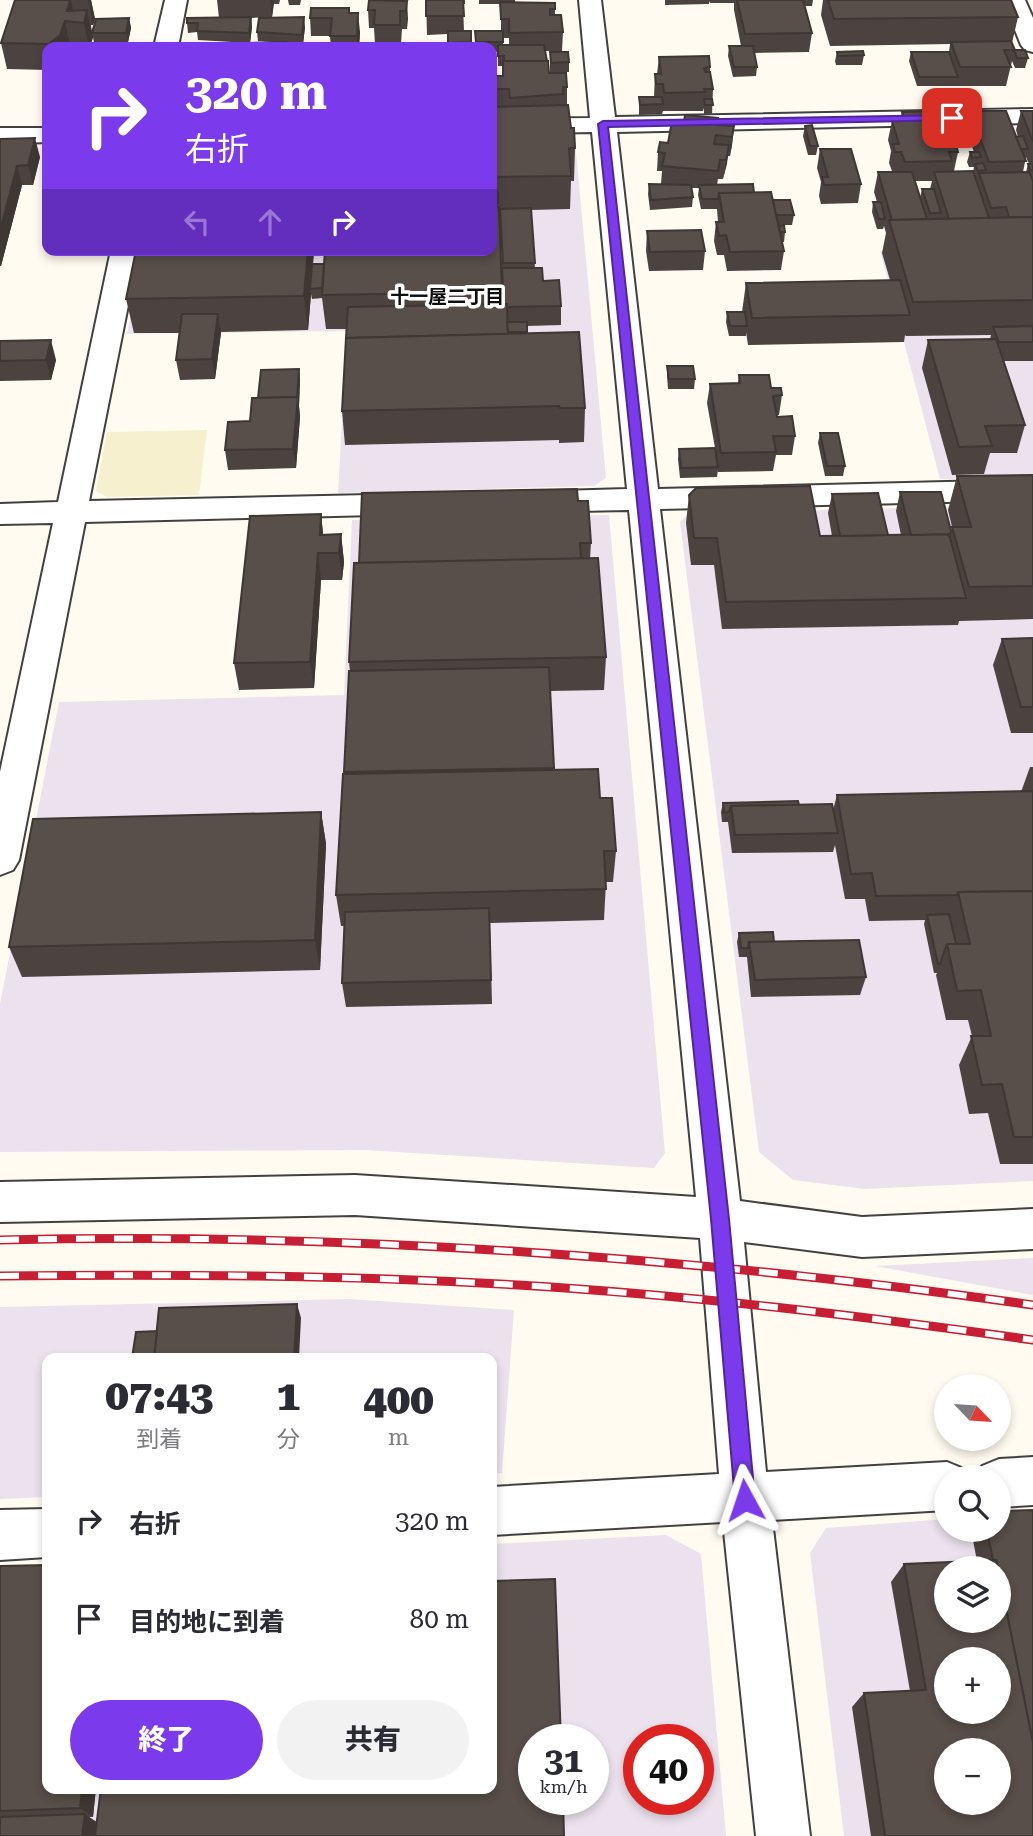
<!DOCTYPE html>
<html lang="ja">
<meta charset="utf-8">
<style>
:root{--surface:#fff;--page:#f2f2f3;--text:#2b2b33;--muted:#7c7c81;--accent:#7c3aed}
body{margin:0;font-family:"Roboto Serif","Noto Sans JP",serif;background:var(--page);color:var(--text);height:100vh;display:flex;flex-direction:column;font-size:26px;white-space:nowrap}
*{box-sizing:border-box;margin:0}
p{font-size:23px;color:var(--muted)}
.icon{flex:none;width:38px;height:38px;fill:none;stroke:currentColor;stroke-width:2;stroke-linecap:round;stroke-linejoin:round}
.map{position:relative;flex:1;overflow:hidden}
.sheet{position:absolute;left:42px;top:1353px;width:455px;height:441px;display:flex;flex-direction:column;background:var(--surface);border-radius:14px;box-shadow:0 4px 10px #0003}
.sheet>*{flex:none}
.banner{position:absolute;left:42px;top:42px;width:455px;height:214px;border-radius:14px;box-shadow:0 4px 10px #0003;background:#7c3aed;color:#fff;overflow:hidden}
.needle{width:46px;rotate:115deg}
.fabs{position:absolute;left:934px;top:1374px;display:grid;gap:14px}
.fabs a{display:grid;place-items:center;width:77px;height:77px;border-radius:50%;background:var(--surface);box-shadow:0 4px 10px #0003;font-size:35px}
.speed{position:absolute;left:518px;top:1724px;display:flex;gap:14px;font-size:35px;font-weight:700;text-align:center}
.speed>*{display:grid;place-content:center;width:91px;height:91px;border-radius:50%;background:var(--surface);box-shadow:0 4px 10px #0003;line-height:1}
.speed small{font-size:18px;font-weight:400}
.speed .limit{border:10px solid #d22;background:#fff;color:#111}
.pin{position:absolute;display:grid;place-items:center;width:60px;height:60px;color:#fff;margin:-30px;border-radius:14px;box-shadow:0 4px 10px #0006}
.me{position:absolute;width:77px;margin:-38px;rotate:355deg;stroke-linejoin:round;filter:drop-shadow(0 0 5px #0008)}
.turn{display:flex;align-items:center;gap:24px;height:147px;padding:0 28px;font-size:32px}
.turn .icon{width:91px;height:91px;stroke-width:2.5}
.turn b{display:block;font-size:49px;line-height:60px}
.lanes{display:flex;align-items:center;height:66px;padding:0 28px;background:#0003;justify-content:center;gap:35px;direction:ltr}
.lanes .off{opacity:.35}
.eta{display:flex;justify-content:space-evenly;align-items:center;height:119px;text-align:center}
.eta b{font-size:42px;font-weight:800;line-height:49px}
.action{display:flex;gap:14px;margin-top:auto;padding:14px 28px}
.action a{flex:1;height:80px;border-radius:42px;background:var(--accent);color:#fff;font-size:28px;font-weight:800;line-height:80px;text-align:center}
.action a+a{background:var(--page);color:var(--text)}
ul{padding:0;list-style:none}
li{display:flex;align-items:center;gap:21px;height:98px;padding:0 28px}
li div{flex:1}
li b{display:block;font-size:26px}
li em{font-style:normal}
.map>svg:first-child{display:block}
.industrial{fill:#ebe2ed;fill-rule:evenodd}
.farmland{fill:#f7f0ce}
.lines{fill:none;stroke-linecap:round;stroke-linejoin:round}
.minor-casing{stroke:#414141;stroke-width:4}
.minor{fill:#fff;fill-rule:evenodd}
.rail-casing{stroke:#c71e33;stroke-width:9}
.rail{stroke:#fff;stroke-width:6;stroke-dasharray:19;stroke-linecap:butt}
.wall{fill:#4c4340;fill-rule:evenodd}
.shaded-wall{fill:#3e3734}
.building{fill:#584e4a;stroke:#3e3734;stroke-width:2;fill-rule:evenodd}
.route{fill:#7c3aed;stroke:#51269a;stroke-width:2}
.labels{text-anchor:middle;stroke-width:7;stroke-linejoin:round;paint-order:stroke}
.far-neighbourhood-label{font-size:19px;font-weight:bold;fill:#0e0e0e;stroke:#fff}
</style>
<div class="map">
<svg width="1033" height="1836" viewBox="0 0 1033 1836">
<rect width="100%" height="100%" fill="#fffbf0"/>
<g class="industrial">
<path d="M567 136 575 140 606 478 594 486 338 493 347 331 127 334 143 250H492V137Z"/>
<path d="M1033 249V477L940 479 880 251Z"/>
<path d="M1033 505V1181L865 1189 793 1180 759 1152 680 522 689 513Z"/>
<path d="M609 515 665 1153 654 1168 365 1150 0 1152V1004L59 702 344 695 352 520Z"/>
<path d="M1033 1258V1295L875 1266Z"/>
<path d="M349 1299 514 1310 502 1473 492 1474V1358H47V1497L0 1499V1307Z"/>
<path d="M947 1519V1530H999L1033 1836H844L810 1553 826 1528ZM947 1568H999V1620H947ZM947 1659H999V1712H947ZM947 1750H999V1802H947Z"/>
<path d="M666 1535 701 1554 726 1836H0L47 1788H492V1544ZM534 1740H593V1799H534ZM639 1740H698V1799H639Z"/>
</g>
<path class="farmland" d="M207 430 199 495 107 497 96 491 107 432Z"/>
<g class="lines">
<g class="minor-casing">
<g id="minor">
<path d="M165 0H187L178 47H154Z"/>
<path d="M579 0H601L615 117 1033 109V123L617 132 658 489 1033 480V500L660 509 740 1201 862 1217 1033 1209V1249L862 1257 744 1242 766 1472 947 1462 964 1469 967 1477H947V1510L772 1520 810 1836H756L723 1522 492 1535V1487L719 1474 700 1238 355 1215 0 1222V1182L355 1175 696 1197 629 510 524 512 513 509 508 502 513 495 524 492 627 489 592 132 492 134V119L590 118Z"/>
<path d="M1003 0H1025L1033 18V52L1025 50 1021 45Z"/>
<path d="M0 128H47V142L0 144Z"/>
<path d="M111 250H139L89 501 415 494 426 497 431 504 426 511 415 514 85 522 19 860 13 870 0 875V772L53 523 0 524V504L58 502Z"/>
<path d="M1033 1457V1505L999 1507V1477H977L982 1466 999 1459Z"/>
<path d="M47 1509V1557L0 1560V1510Z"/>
</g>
</g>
<use href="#minor" class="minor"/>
<g class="rail-casing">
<g id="rail">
<path d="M0 1240C341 1232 696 1257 1033 1305"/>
<path d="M0 1276C173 1274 345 1275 518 1285 691 1295 862 1316 1033 1340"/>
</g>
</g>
<use href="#rail" class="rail"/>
</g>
<g class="wall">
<path d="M15 0H91L95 19 93 25H91L92 33 129 18 131 28 128 42 94 43 93 37 90 47H47V70L7 69 1 43Z"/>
<path d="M217 0H280L279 4H274L272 17 251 18 252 27 250 43 272 42 258 41 257 32 305 27 303 44 286 43H249L198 40 197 32 188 33 187 23 219 18Z"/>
<path d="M288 0H301L300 5H289Z"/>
<path d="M369 0H409L407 1V29H402L401 44H375L374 28H369L368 10Z"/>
<path d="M426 0H465V4H463L464 31H471V47H448V34L427 35Z"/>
<path d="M479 0H515V2L555 3V15L563 32 562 51H545L549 73 567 87V105L575 148 574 181H571L570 209 531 210 535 268 543 281 561 306V325L527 326V334L585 408 584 442 559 443V440L345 445 342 411 347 329H326L322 298 312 299 311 294 308 330 221 332 215 379 180 380 176 360 180 333H134L126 299 136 250H314L313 264 492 250V107L496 106 495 76H503V66H498V52H492V47H476L475 31H501V4H479ZM503 38H509V45H503ZM499 211H500L503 304H502Z"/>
<path d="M665 0H813L812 6H805L812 33 809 52 754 53 757 67 756 76 733 77 728 56 729 46H741L734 10V3H710L709 1V4L665 5Z"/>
<path d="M823 0H1011L1018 17 1012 43 1015 50 1028 58 1025 68H1015L1012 61 1006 86H917L909 61 911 52H949L950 44 830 46 821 15Z"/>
<path d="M349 13 360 32 359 47H331L330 36H311L310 18Z"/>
<path d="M550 52 569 62V72H550Z"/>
<path d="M837 52 864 55 862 65H836L835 61Z"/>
<path d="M659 57 710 67V72L713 89 712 115H704V108L703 111H663L662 114 639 115V97H654L655 74H657Z"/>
<path d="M970 111 1016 137H1018L1016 130 1021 111H1033V361H1004L1025 425 1017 453H990L984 474 952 475 922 368 928 340 990 339 991 335 906 336 905 335 904 342 748 345 746 332V336H729L726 322 727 312H742L746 283 890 280 882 253 886 233 884 226 883 229H877L872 212 873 202H877L874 192 878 172H898L892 171 889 163 891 151 888 140 892 121H900L902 112 945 118 942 133 944 138 958 152 954 171 973 172 974 167H969L967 162 970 152H974L966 130ZM1026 157 1029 164H1028L1026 172H1023ZM915 181H932L930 189H922L920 198Z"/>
<path d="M718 125 734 126 732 145 730 156H728L723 179H718L717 185 754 193 773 200 794 215 792 225H779L785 232 784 242H782L784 251 781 270 727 271 724 255H717L714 241 716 222H718L717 209H701L698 195 699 188H691L693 197 692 207 650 210 648 194 649 184H661L662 171H657L658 152 668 143Z"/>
<path d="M805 126 818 146 816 155H808L803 136Z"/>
<path d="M0 139 40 157 33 185H22L1 266H0Z"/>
<path d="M820 149 861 184 858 203 821 204 819 196 821 182 817 168Z"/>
<path d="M647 231 705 251 703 270 649 271 646 251Z"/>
<path d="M0 341 56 360 51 380 0 381Z"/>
<path d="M667 366 695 379 694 389H668L667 376Z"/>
<path d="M299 369 300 379 299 406 300 417 296 468 228 470 225 450 250 421 258 398Z"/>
<path d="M739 375 771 388 782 395 779 415H777V417L795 436 792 455H776L773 471 718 472V470L717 477 680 478 678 459 679 449 715 448 707 403 710 384 738 383Z"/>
<path d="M820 433 845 466 843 476H825L818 443Z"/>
<path d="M1033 475V619L959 621 958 625 722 629 714 565H691L686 523 689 495 820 536H832L828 513 832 494 888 535H901L896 511 900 492 951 531 952 527 948 510 957 476Z"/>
<path d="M578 501 591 543 590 559 606 657 604 690 550 691 554 770 600 798 616 851 613 882H606L604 920 490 923 492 1004 346 1007 342 983 344 926H341L336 895 350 671 349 662 359 563Z"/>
<path d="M321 514 323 535 341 534 344 562 342 580H321L314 688 239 690 234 663Z"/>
<path d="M1033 638V733H1011L993 665 1002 639Z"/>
<path d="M1030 767H1033V1164H1000L988 1113 969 1114 959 1065 972 1036 968 1020H946L936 975 937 973H934L924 924 925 920 869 921 865 899H845L835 845 833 852 732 853 728 822H722L721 812 723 803 799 805 833 810 837 795 1021 792Z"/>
<path d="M321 812 326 844 320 970 22 977 9 947Z"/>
<path d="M739 933 774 942 866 977 860 995 751 997 747 957H739L737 942Z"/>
<path d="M971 1530H999L1033 1836H871L852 1707 864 1693 910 1691 891 1582 904 1564 977 1561Z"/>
<path d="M0 1566 96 1788 93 1817H89L97 1822 0 1836Z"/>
</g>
<g class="shaded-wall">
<path d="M71 0 75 22 67 11Z"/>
<path d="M88 0H91L95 19 93 25Z"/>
<path d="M270 0H274L272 17Z"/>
<path d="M407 1 408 19 407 29 406 11Z"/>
<path d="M87 10 93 37 90 47H89L84 23Z"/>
<path d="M358 13 360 32 359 47H357V36Z"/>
<path d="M251 17 252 27 250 43 249 33Z"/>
<path d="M304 17 305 27 303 44 302 35Z"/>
<path d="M129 18 131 28 128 42 126 33Z"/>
<path d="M65 21 70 47H50L49 44Z"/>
<path d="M734 126 732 145 730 156 732 137Z"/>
<path d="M35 138 40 157 33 185 28 165Z"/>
<path d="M729 145 727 164 723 179 726 160Z"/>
<path d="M17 166 22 185 1 266 0 262V231Z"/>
<path d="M308 250H314L311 289H310L311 294 308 330 304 296Z"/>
<path d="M218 314 221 333 215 379 212 359Z"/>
<path d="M51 340 56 360 51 380 46 360Z"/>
<path d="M299 369 300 379 299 406 300 417 296 468 293 449Z"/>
<path d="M321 514 324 542 320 535Z"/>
<path d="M341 534 344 562 342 580 339 553Z"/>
<path d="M318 553 321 580 314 688 310 662Z"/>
<path d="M321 812 326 844 320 970 315 940Z"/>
<path d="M297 1304 301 1318 299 1358H294Z"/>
<path d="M82 1788H96L93 1817 80 1808Z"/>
<path d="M85 1814 97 1823 96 1836H82Z"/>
</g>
<g class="building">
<path d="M15 0H70L67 11 87 10 84 23 65 21 60 35 49 44 1 43Z"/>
<path d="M369 0 407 1 406 11H400V25H374L375 10H368Z"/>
<path d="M426 0H463L464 16H426Z"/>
<path d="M737 0H803L812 33 745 34Z"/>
<path d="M828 0H1011L1018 17 834 19Z"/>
<path d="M500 2 555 3V9H550V15H561L563 32 509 33V19H501Z"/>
<path d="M311 8H349V13H358L357 36H330L332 18H310Z"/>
<path d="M251 17 249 33 197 31 198 23H187V18Z"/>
<path d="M304 17 302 35 257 32 259 18Z"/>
<path d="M129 18 126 33H92L96 19Z"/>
<path d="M448 31H471V42L448 43Z"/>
<path d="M475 31H503V42H476Z"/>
<path d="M1011 41 1015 50H1004L1011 67H960L951 42Z"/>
<path d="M286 42 285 47H249V43Z"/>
<path d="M245 43V47H216V44Z"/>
<path d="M400 45V47H369V46Z"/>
<path d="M437 45V47H405V46Z"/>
<path d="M498 45H544L547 61H504V56H498Z"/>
<path d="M729 46H753L757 67H734Z"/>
<path d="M1014 50H1025L1028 58H1017Z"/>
<path d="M863 51 864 55 838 56 837 52Z"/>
<path d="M550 52H568L569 62 551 63Z"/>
<path d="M911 52H949L958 77H919Z"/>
<path d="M709 56 710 67 704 68 705 72H710L713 89H704L705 92 664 93 663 84H656L655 74H661L659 57Z"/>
<path d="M503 61H548L549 73H566L567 87H563V94L510 98 509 89H496L495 76H503Z"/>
<path d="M639 97H662L663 104 640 105Z"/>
<path d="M704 99H712L713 105H705Z"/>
<path d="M568 105 571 128H574L575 148H569L571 176 492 177V107Z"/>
<path d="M943 111 945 118H937L944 138H954L958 152H949L952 161 905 162 901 152H895L893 144H899L892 121H905L902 112Z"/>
<path d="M970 111H1006L1026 161 989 162Z"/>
<path d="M1021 111H1033V142Z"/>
<path d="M685 115 718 118 717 125 734 126 732 137 716 135 714 144 729 145 726 160H720L718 171 662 166 665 153 658 152 660 142 668 143 672 121 684 122Z"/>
<path d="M812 125 818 146H810L805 126Z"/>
<path d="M1023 136 1028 149H1021L1016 137Z"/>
<path d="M35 138 28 165 17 166 0 231V139Z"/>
<path d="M820 149H851L861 184 824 185 822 177H828Z"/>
<path d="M970 152H979L981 157 972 158Z"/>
<path d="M983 163 986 170 978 171 975 164Z"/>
<path d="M1028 164H1033V170H1030Z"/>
<path d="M973 171 989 218 949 219 934 172Z"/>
<path d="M878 172H912L927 219 892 220Z"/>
<path d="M1029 172 1033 181V217H1009L1006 207 991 208 979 173Z"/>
<path d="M649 184 691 185 693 197 651 200Z"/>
<path d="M753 184 754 193H719L718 199H702L699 185Z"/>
<path d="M922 189H934L941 213H930Z"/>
<path d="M492 192H498V203L492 204Z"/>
<path d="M771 192 784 251 730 252 726 235 719 236 716 222H724L719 193Z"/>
<path d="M773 200H790L794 215H776Z"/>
<path d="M873 202H881L885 219H879Z"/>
<path d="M492 207H499L502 292 322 295 325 250H492Z"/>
<path d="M531 208 535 263H503L500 209Z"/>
<path d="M1033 217V300L913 302 889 220Z"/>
<path d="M784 225 785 232H780L779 226Z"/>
<path d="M701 230 705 251 650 252 647 231Z"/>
<path d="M136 250H308L304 296 126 299Z"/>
<path d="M312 264H324L322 288 310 289Z"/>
<path d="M502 268H542L543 281 559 280 561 306 507 307V304H504Z"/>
<path d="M900 280 910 315 752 318 746 283Z"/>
<path d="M507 304 508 334 346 338 348 307Z"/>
<path d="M727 312H745L747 326H730Z"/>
<path d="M182 314H218L212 359 176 360Z"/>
<path d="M507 322H527V332H508Z"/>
<path d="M1033 326V342H999L993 327Z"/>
<path d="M579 332 585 408H560L559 406 342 411 346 338Z"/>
<path d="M996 339 1025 425 985 426 992 446 959 447 928 340Z"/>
<path d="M51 340 46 360 0 361V341Z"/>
<path d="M667 366H693L695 379H669Z"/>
<path d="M299 369 297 397 258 398 261 370Z"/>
<path d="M739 375H769L771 388H781L782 395 773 396 777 417 792 416 795 436H773L776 452 721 453 710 384 740 383Z"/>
<path d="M298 397 293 449 225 450 228 422 250 421 252 398Z"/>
<path d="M820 433H838L845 466H827Z"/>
<path d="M715 448 718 467 681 468 679 449Z"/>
<path d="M1033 475V586L969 587 952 527H971L957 476Z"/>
<path d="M810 486 820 536 949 534 966 598 726 602 717 538H694L689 495 696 488Z"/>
<path d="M577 489 578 501H588L591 543H580L581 559 359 563 362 493Z"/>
<path d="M900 492H941L951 531 949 537V534L911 535Z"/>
<path d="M878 493 888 535 840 536 832 494Z"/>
<path d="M321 514 320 535 341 534 339 553H318L310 662 234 663 250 516Z"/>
<path d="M598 558 606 657 349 662 354 563Z"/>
<path d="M1033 638V707H1021L1002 639Z"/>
<path d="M549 667 554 768 344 772 349 671Z"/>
<path d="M598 769 600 798H612L616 851H604L606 889 336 895 343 774Z"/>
<path d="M1033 791V891L958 892 957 895 876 896 872 873 851 874 837 795Z"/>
<path d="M798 801 799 805 731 806 729 812 724 813 723 803Z"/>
<path d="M832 804 838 833 735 835 731 806Z"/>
<path d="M321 812 315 940 9 947 33 819Z"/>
<path d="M1033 891V1137H1014L1002 1084 982 1085 971 1036H991L981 990 957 991 947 944H970L958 892Z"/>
<path d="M489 908 491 980 342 983 345 912Z"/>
<path d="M949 914 956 944H947L940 964H938L927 915Z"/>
<path d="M773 932 774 942H749L748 948H741L739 933Z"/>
<path d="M859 940 866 977 755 980 749 942Z"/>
<path d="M297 1304 294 1358H154L159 1308Z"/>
<path d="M157 1331 154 1358H132L136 1332Z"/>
<path d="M1033 1510V1743L999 1574V1568H998L996 1560H993L987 1530H999V1511Z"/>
<path d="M996 1560 998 1568H947V1620H999V1574L1033 1743V1836H885L864 1693 926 1690 904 1564ZM947 1659H999V1712H947ZM947 1750H999V1802H947Z"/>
<path d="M47 1565V1788H82L80 1808 0 1811V1566Z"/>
<path d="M555 1579 561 1740H534V1799H563L564 1836H95L101 1788H492V1581Z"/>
<path d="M85 1814 82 1836H0V1817Z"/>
</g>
<path class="route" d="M952 115H956V120L608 127 729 1219 755 1500 752 1507 745 1510 738 1507 735 1500 711 1219 598 124 603 121Z"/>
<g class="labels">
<g class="far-neighbourhood-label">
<text x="447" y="303">十一屋二丁目</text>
</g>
</g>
</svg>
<div class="fabs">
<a><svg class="needle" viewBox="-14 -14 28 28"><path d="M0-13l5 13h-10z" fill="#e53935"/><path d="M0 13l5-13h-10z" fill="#7c7c81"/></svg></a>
<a><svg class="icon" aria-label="search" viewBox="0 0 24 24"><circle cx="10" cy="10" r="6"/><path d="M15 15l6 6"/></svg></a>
<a><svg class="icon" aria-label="layers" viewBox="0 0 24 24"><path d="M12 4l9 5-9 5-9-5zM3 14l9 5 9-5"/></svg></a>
<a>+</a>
<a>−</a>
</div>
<div class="speed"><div>31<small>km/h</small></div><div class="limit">40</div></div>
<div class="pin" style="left:952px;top:118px;background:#d93025"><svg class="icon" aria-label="arrive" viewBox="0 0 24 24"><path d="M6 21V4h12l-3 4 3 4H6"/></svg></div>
<svg class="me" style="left:745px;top:1500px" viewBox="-20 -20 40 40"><path d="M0-17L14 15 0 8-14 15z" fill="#7c3aed" stroke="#fff" stroke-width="4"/></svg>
<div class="banner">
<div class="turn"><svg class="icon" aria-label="right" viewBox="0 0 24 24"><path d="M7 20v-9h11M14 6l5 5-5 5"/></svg><div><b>320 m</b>右折</div></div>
<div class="lanes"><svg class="icon off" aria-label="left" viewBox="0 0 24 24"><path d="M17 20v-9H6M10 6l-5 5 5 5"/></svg><svg class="icon off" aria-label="ahead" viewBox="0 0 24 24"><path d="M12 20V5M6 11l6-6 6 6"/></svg><svg class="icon" aria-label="right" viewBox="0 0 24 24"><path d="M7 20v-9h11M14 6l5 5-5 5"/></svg></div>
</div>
<section class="sheet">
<div class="eta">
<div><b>07:43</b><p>到着</p></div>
<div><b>1</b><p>分</p></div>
<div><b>400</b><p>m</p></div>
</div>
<ul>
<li><svg class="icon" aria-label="right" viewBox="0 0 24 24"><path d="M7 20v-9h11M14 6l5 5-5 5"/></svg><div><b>右折</b></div><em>320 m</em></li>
<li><svg class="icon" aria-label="arrive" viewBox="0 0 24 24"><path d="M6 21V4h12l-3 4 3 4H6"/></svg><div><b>目的地に到着</b></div><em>80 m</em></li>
</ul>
<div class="action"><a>終了</a><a>共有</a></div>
</section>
</div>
